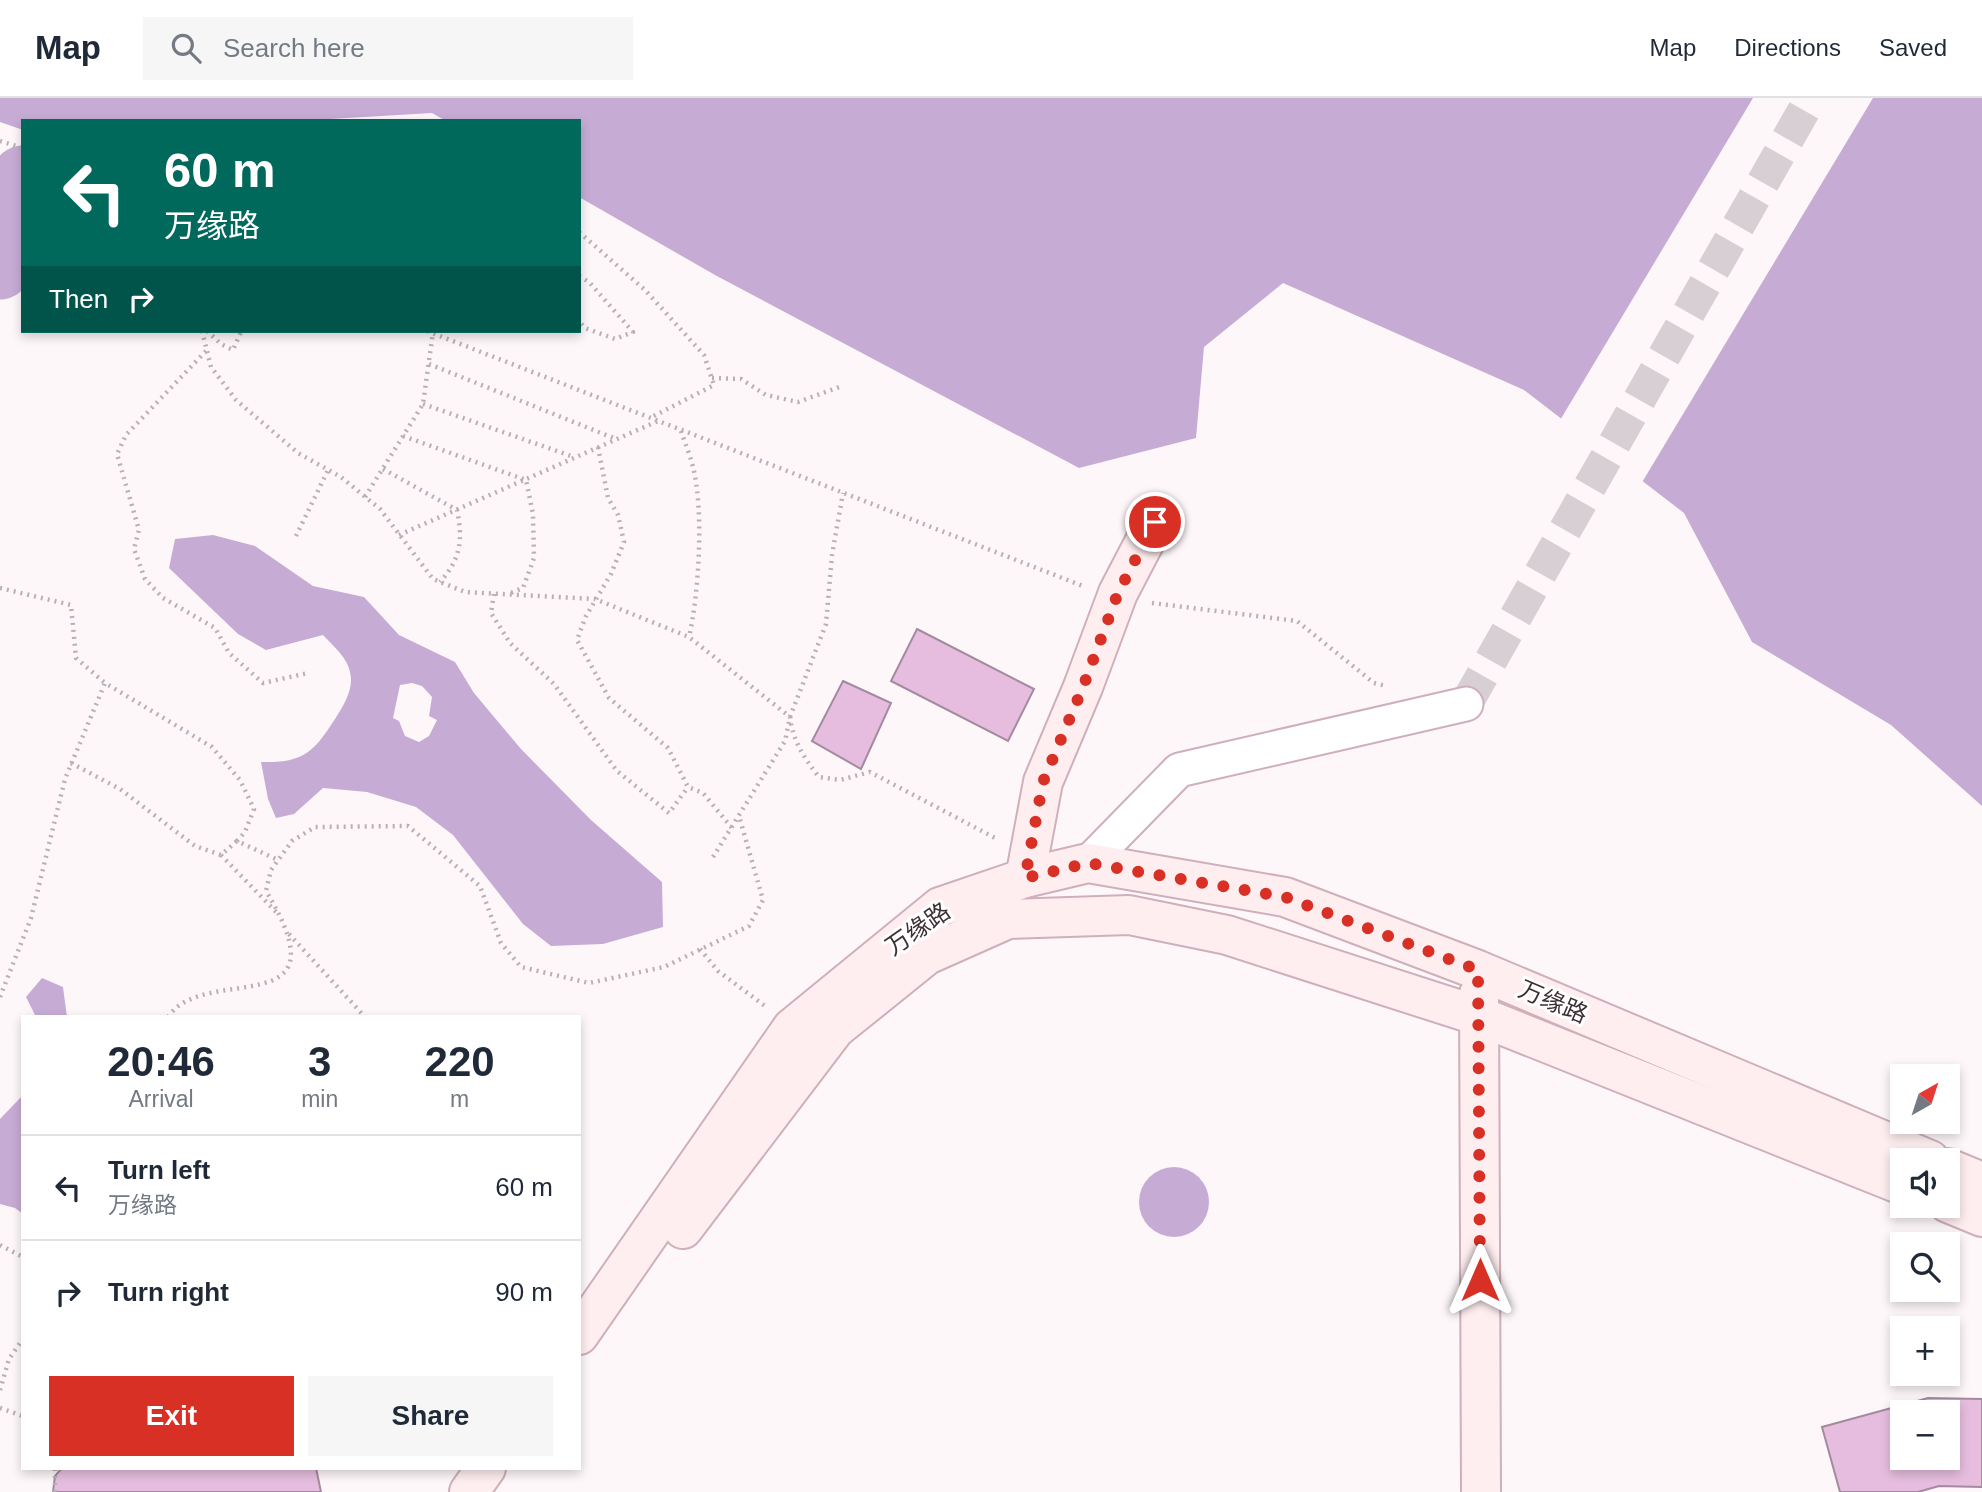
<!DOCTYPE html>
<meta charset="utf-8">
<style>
:root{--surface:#fff;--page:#f6f6f7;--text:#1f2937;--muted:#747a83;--line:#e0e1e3;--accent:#d93025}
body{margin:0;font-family:Arial,"Noto Sans SC",sans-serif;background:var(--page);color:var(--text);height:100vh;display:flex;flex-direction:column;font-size:26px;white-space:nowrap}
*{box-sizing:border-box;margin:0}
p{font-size:23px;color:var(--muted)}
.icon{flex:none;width:38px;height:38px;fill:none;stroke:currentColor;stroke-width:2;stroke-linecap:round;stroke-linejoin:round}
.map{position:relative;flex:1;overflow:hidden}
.panel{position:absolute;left:21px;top:917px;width:560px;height:455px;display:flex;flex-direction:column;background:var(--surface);border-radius:0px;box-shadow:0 4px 10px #0003}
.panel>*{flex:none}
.top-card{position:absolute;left:21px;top:21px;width:560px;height:214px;border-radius:0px;box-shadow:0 4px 10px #0003;background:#00695c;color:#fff;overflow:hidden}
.needle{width:46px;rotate:39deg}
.tools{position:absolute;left:1890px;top:966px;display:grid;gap:14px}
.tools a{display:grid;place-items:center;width:70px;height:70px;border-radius:0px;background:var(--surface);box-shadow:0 4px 10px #0003;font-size:35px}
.pin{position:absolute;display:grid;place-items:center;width:60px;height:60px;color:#fff;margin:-30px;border:4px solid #fff;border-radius:50%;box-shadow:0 2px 7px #0007}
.me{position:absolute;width:77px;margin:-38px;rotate:0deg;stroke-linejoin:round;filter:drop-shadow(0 0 5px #0008)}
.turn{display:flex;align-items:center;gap:24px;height:147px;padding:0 28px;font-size:32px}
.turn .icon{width:91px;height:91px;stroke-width:2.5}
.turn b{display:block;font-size:49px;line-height:60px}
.then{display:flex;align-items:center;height:66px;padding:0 28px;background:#0003;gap:14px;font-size:26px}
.eta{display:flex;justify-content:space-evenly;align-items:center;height:119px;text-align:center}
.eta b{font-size:42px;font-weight:600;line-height:49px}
.cta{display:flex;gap:14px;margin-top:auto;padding:14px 28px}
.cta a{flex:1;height:80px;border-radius:0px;background:var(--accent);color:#fff;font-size:28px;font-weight:600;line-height:80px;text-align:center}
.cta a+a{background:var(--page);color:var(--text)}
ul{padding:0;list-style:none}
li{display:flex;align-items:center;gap:21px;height:105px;padding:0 28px;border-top:2px solid var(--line)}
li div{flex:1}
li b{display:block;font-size:26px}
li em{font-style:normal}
header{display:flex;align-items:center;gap:42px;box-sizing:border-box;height:98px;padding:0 35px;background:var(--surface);border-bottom:2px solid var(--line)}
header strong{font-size:33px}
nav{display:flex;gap:38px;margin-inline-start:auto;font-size:24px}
.search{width:490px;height:63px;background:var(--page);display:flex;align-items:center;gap:18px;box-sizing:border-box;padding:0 24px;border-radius:0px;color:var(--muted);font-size:26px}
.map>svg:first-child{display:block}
.water{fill:#c6acd5;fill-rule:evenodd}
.pier{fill:#fef7fa}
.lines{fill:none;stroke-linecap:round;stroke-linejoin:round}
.river{stroke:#c6acd5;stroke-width:63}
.building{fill:#e6bdde;stroke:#a38a9e;stroke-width:2;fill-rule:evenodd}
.street-tunnel{stroke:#d7cfd3;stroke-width:33;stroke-dasharray:33 17;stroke-linecap:butt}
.street-casing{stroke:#cfafbb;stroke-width:37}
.secondary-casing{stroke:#cfafbb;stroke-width:42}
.path{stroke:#b9b0b4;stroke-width:4.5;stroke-dasharray:2 5;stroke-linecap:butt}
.street{stroke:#fff;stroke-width:33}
.secondary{stroke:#feeef0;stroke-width:38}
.route{stroke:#d93025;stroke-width:12;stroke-dasharray:0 21.6}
.labels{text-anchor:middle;stroke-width:6;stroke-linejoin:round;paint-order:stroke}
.street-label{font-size:24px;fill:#3d3035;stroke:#fff}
</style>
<header>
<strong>Map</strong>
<div class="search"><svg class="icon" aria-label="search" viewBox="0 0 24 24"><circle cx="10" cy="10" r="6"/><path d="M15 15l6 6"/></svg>Search here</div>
<nav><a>Map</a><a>Directions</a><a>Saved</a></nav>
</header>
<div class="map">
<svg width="1982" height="1394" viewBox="0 0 1982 1394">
<rect width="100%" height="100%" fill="#fef7fa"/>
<g class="water">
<path d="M0 0H1982V708L1891 627 1752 544 1684 415 1524 292 1283 185 1204 249 1196 340 1079 370 715 177 579 99V23H446L432 15 297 23H23V84L0 75Z"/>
<path d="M213 437 255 448 313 488 364 499 399 537 455 564 474 595 521 651 591 722 662 784 663 829 603 846 551 848 523 826 453 737 416 709 367 694 323 690 294 716 276 720 268 701 261 664C303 665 313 655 335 621 342 610 351 596 351 582 351 562 335 550 323 537L266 552 238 536 169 470 175 441ZM412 585 422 588 432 599 429 618 437 622 429 638 419 644 405 638 399 623 393 620 400 587Z"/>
<path d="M42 880 63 889 67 919H36L26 899Z"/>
<path d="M23 997V1116L15 1110 0 1106V1021Z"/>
<circle cx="1174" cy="1104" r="35"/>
</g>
<g class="pier">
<path d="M1753 0H1873L1641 386 1559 324Z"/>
<path d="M0 24 23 32V67L0 59Z"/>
</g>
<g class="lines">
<path class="river" d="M0 170 23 79"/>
</g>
<g class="building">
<path d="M917 531 1034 591 1008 643 891 583Z"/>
<path d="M843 583 891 605 861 671 812 643Z"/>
<path d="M1928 1300 1982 1301V1389L1939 1388 1918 1394H1840L1822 1329ZM1902 1314H1948V1360H1902Z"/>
<path d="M62 1370H316L321 1394H53L55 1378Z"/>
</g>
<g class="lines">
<path class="street-tunnel" d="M1466 606 1811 0"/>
<g class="street-casing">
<path id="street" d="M1088 765 1179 672 1466 606"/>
</g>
<g class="secondary-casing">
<g id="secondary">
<path d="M1025 780 1043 684 1083 589 1118 495 1155 424"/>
<path d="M1479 896 1481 1394"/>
<path d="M1948 1070 1982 1084"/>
<path d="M1948 1105 1982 1119"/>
<path d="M683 1131 835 931 927 857 1008 821 1129 817 1227 837 1479 918 1902 1087"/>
<path d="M579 1237 792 930 940 809 1025 780 1088 765 1285 799 1478 872 1930 1062"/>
<path d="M469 1394 486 1370"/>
</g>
</g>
<g class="path">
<path d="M0 43 23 50"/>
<path d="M579 134 645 192 704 257 714 287 650 320"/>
<path d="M579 178 589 184 633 234 615 241 585 230 579 223"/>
<path d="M202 233 211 269 236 302 298 355 341 379 380 411 433 481 465 494 595 501 689 539 790 619C793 643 804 660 819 679L840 682 870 674 997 741"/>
<path d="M207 233 221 246 233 252 241 234 244 233"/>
<path d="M427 233 1083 488"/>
<path d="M206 253 126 337 117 356 139 432 134 451 145 481 163 500 215 530 229 555 263 585 308 575"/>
<path d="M429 266 616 341"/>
<path d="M712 280 741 281 766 297 798 304 842 288"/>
<path d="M423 306 574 359"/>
<path d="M681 333C685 345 690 357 693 369 704 411 699 496 689 539"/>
<path d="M403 338 526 382 533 416 534 460 523 490 508 496"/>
<path d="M598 349 608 400 618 417 624 444 611 476 586 518 577 542 609 600 668 650 688 689 703 695 732 730"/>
<path d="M383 371 457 412C463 441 461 461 440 484"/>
<path d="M365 399 423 306 433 234"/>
<path d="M399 437 658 323"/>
<path d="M296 438 328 372"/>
<path d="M0 490 71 507 76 560 105 585"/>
<path d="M494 496 491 515 510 545 554 586 617 673 669 715 688 689"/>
<path d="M1152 505 1297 523 1374 585 1386 588"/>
<path d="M71 665 120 691 195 748 221 757 237 743"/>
<path d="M221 757 278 816"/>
<path d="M713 759 785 643 790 619 826 526 832 457 843 395"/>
<path d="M289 836 365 919"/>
<path d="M700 851 718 873 765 908"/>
<path d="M0 899 31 820 65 681 105 585 212 649 240 682 254 711 245 734 237 743 278 762"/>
<path d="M168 919C204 864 348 928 266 793L271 772 292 743 315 729 408 728 480 788 501 845 521 869 589 885 664 869 749 828 763 802 739 718"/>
<path d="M0 1147 23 1159"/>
<path d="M0 1292 9 1261 23 1241"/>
<path d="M0 1310 23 1318"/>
<path d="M55 1394V1370"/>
</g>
<use href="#street" class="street"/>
<use href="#secondary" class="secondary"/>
</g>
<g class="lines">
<path class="route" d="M1155 424 1118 495 1083 589 1043 684 1025 780 1088 765 1285 799 1478 872 1480 1182"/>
</g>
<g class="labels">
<g class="street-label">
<text transform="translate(918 831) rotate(-35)" y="8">万缘路</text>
<text transform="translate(1553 904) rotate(23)" y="8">万缘路</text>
</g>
</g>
</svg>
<div class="tools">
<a><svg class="needle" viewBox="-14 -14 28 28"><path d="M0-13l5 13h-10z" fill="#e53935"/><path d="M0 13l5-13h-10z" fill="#747a83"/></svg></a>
<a><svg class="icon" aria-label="sound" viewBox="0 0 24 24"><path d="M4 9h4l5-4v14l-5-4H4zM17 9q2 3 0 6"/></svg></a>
<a><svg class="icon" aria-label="search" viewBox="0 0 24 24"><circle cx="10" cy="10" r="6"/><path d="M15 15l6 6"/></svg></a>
<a>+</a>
<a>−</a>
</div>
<div class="pin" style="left:1155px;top:424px;background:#d93025"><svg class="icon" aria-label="arrive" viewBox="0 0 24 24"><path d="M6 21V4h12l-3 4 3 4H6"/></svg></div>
<svg class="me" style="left:1480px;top:1182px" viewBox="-20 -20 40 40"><path d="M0-17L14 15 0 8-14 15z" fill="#d93025" stroke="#fff" stroke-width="4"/></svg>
<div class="top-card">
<div class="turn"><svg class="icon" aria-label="left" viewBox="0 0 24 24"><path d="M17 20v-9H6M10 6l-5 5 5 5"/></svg><div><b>60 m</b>万缘路</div></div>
<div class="then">Then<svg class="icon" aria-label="right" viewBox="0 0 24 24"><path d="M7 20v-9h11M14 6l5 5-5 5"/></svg></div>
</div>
<section class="panel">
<div class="eta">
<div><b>20:46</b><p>Arrival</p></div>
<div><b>3</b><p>min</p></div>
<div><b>220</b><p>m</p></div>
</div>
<ul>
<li><svg class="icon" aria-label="left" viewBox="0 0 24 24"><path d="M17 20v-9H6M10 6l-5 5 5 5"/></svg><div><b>Turn left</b><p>万缘路</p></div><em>60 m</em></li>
<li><svg class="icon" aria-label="right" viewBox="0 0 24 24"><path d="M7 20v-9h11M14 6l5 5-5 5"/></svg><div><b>Turn right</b></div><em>90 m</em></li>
</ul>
<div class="cta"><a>Exit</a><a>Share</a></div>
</section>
</div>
